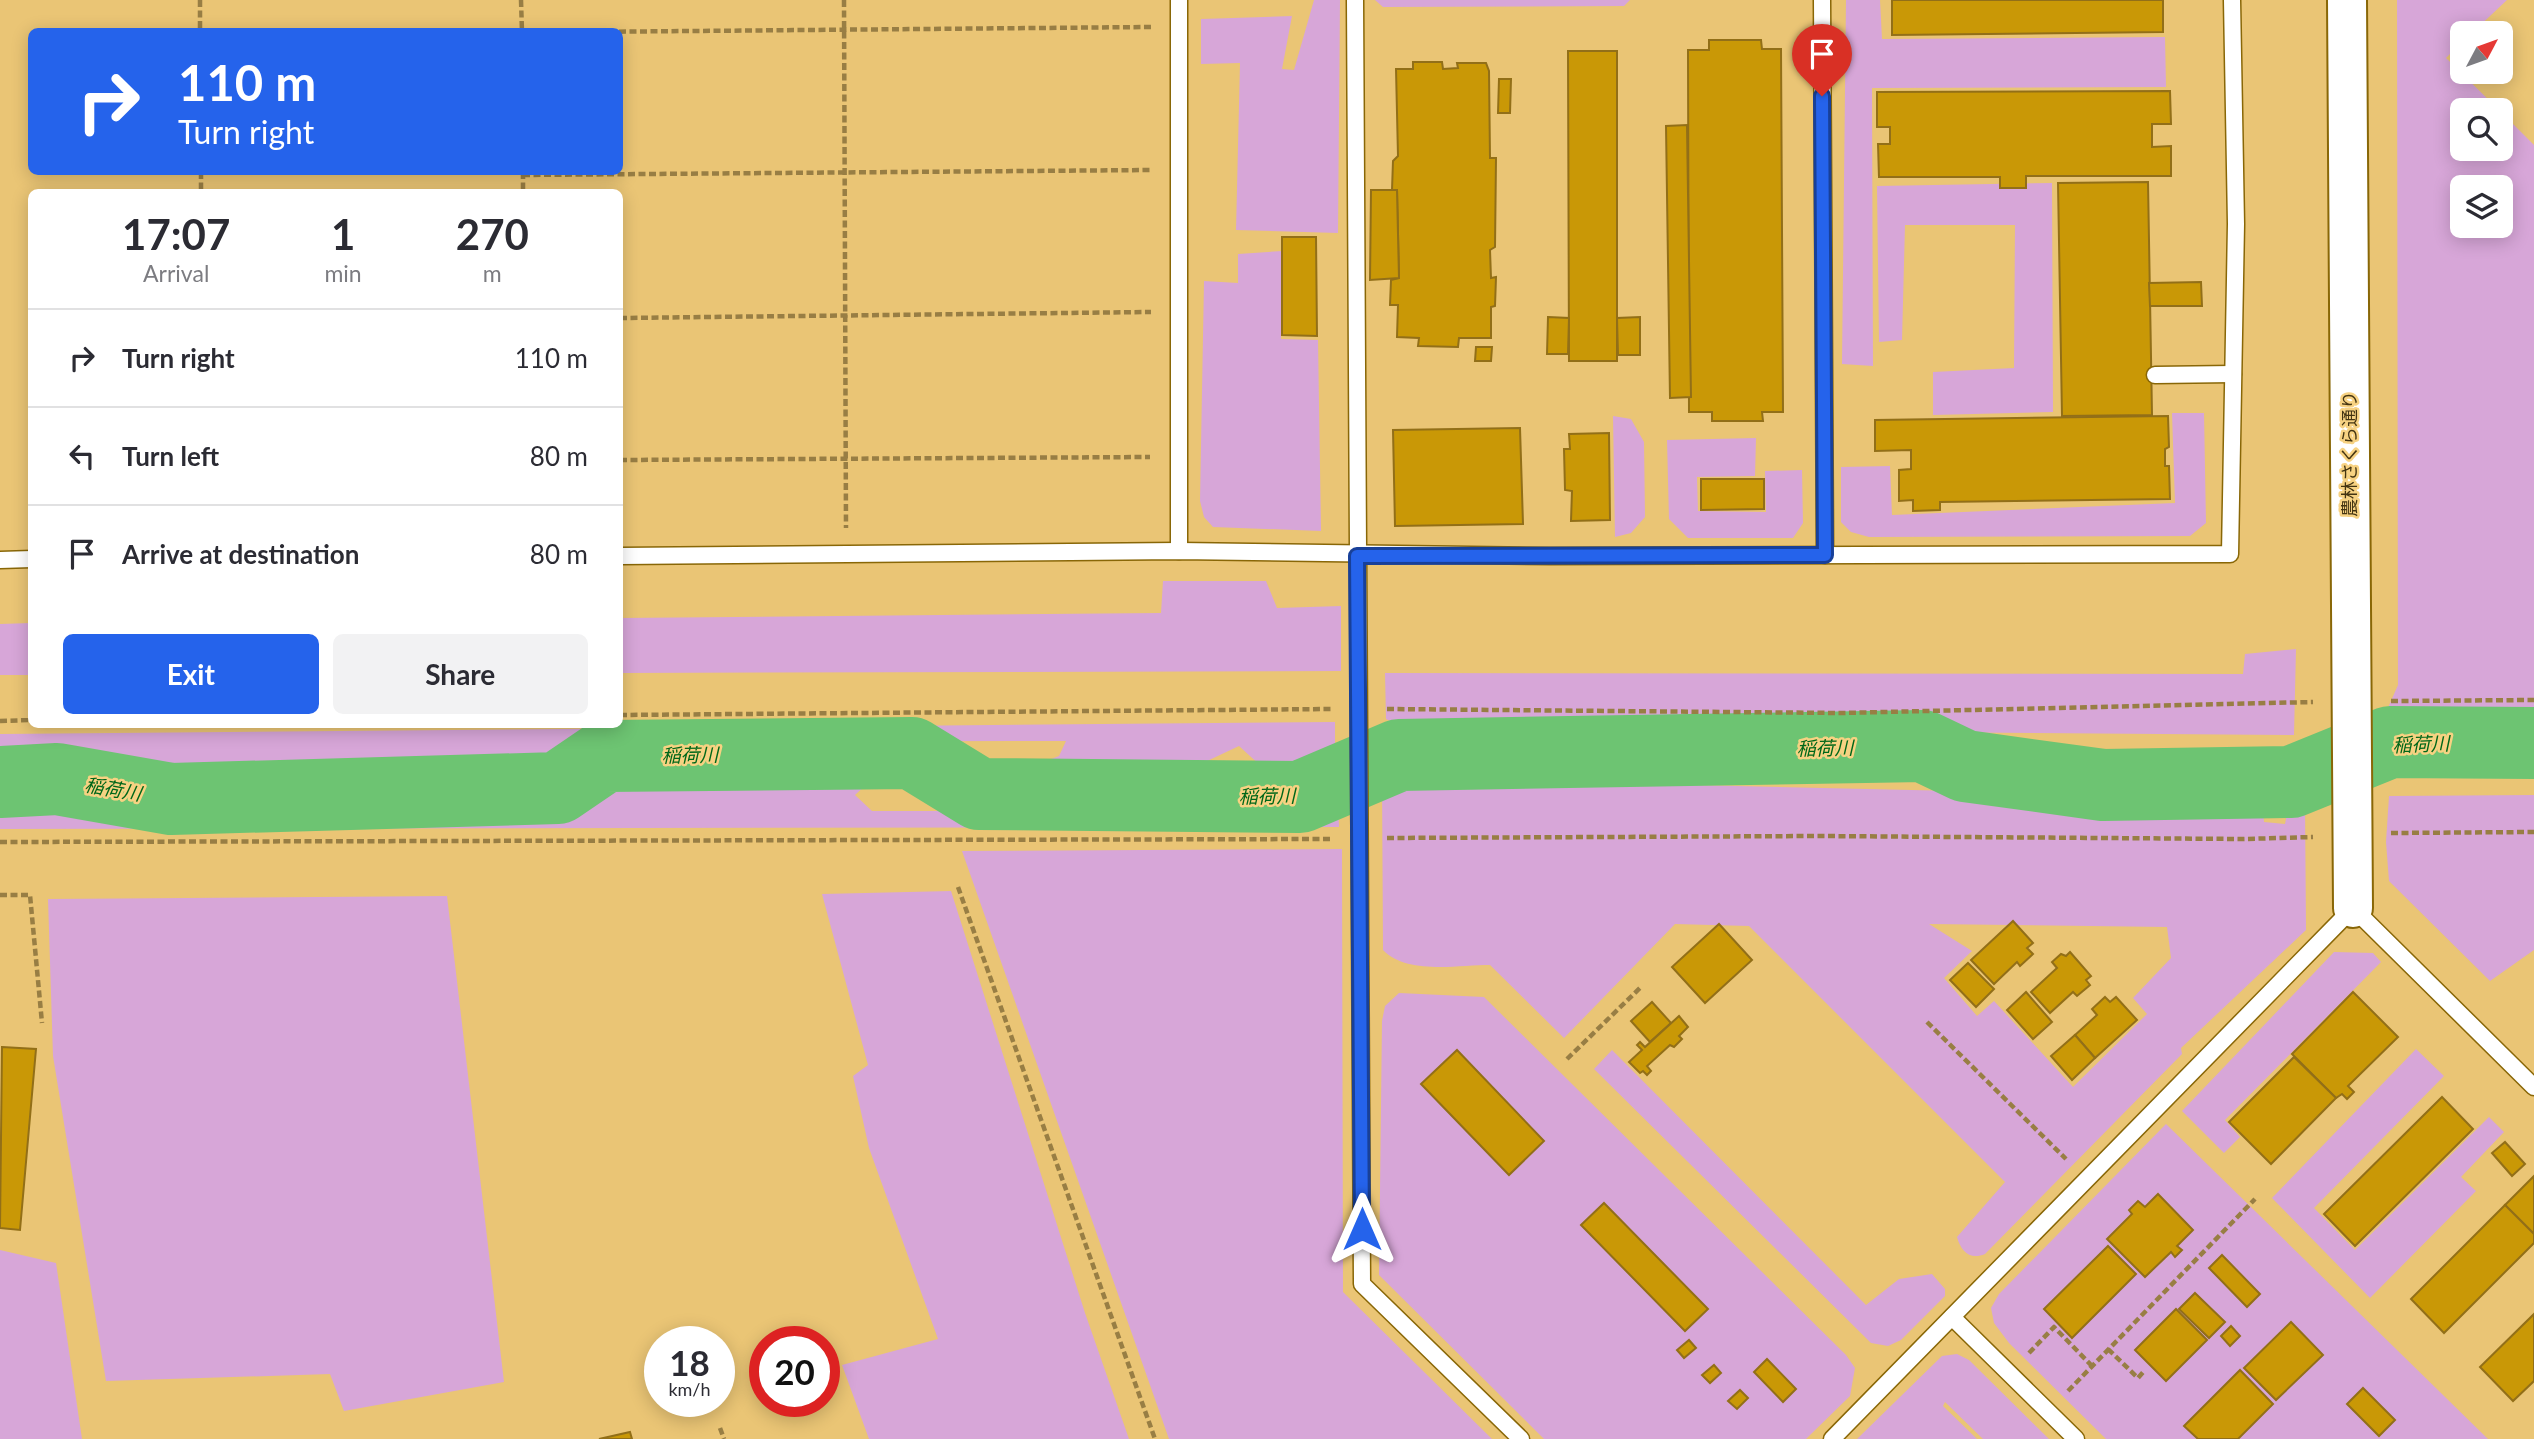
<!DOCTYPE html>
<meta charset="utf-8">
<style>
:root{--surface:#fff;--page:#f2f2f3;--text:#2b2b33;--muted:#7c7c81;--line:#e1e1e2;--accent:#2563eb}
body{margin:0;font-family:Lato,"Noto Sans JP",sans-serif;background:var(--page);color:var(--text);height:100vh;display:flex;flex-direction:column;font-size:26px;white-space:nowrap}
*{box-sizing:border-box;margin:0}
p{font-size:23px;color:var(--muted)}
.icon{flex:none;width:38px;height:38px;fill:none;stroke:currentColor;stroke-width:2;stroke-linecap:round;stroke-linejoin:round}
.map{position:relative;flex:1;overflow:hidden}
.side{position:absolute;left:28px;top:189px;width:595px;height:539px;display:flex;flex-direction:column;background:var(--surface);border-radius:10px;box-shadow:0 4px 18px #0003}
.side>*{flex:none}
.top-card{position:absolute;left:28px;top:28px;width:595px;height:147px;border-radius:10px;box-shadow:0 4px 18px #0003;background:#2563eb;color:#fff;overflow:hidden}
.needle{width:46px;rotate:49deg}
.controls{position:absolute;left:2450px;top:21px;display:grid;gap:14px}
.controls a{display:grid;place-items:center;width:63px;height:63px;border-radius:10px;background:var(--surface);box-shadow:0 4px 18px #0003;font-size:35px}
.speed{position:absolute;left:644px;top:1326px;display:flex;gap:14px;font-size:35px;font-weight:700;text-align:center}
.speed>*{display:grid;place-content:center;width:91px;height:91px;border-radius:50%;background:var(--surface);box-shadow:0 4px 18px #0003;line-height:1}
.speed small{font-size:18px;font-weight:400}
.speed .limit{border:10px solid #d22;background:#fff;color:#111}
.pin{position:absolute;display:grid;place-items:center;width:60px;height:60px;color:#fff;margin:-72px -30px;border-radius:50% 50% 50% 0;rotate:-45deg;box-shadow:0 0 7px #0007}
.pin .icon{rotate:45deg}
.me{position:absolute;width:77px;margin:-38px;rotate:0deg;stroke-linejoin:round;filter:drop-shadow(0 0 5px #0008)}
.turn{display:flex;align-items:center;gap:24px;height:147px;padding:0 35px;font-size:32px}
.turn .icon{width:91px;height:91px;stroke-width:2.5}
.turn b{display:block;font-size:49px;line-height:60px}
.eta{display:flex;justify-content:space-evenly;align-items:center;height:119px;text-align:center}
.eta b{font-size:42px;font-weight:700;line-height:49px}
.primary-button{display:flex;gap:14px;margin-top:auto;padding:14px 35px}
.primary-button a{flex:1;height:80px;border-radius:10px;background:var(--accent);color:#fff;font-size:28px;font-weight:700;line-height:80px;text-align:center}
.primary-button a+a{background:var(--page);color:var(--text)}
ul{padding:0;list-style:none}
li{display:flex;align-items:center;gap:21px;height:98px;padding:0 35px;border-top:2px solid var(--line)}
li div{flex:1}
li b{display:block;font-size:26px}
li em{font-style:normal}
.map>svg:first-child{display:block}
.green{fill:#d7a6d8;fill-rule:evenodd}
.water{fill:#6dc472}
.lines{fill:none;stroke-linecap:round;stroke-linejoin:round}
.river{stroke:#6dc472;stroke-width:72}
.building{fill:#c99806;stroke:#926f18;stroke-width:2}
.lane-casing{stroke:#896707;stroke-width:19}
.secondary-casing{stroke:#896707;stroke-width:42}
.path{stroke:#987e44;stroke-width:4.5;stroke-dasharray:7 3.5;stroke-linecap:butt}
.lane{stroke:#fff;stroke-width:16}
.secondary{stroke:#fff;stroke-width:38}
.route-casing{stroke:#184099;stroke-width:18}
.route{stroke:#2563eb;stroke-width:12}
.labels{text-anchor:middle;stroke-width:5;stroke-linejoin:round;paint-order:stroke}
.street-label{font-size:18px;fill:#433412;stroke:#f7d282}
.water-label{font-size:19px;font-style:italic;fill:#006719;stroke:#f7d282}
</style>
<div class="map">
<svg width="2534" height="1439" viewBox="0 0 2534 1439">
<rect width="100%" height="100%" fill="#eac575"/>
<g class="green">
<path d="M1314 0H1340L1338 233 1236 230 1240 63 1201 64V19L1292 16 1282 69 1294 70Z"/>
<path d="M1375 0H1630L1624 6 1383 7Z"/>
<path d="M1846 0H1880L1882 39 2165 37 2166 87 1872 88 1873 366 1842 364Z"/>
<path d="M2397 0H2507L2472 33H2462V42L2446 58 2499 110H2462V149H2501V112L2534 145V734L2389 735 2387 710 2398 685ZM2462 187H2501V226H2462Z"/>
<path d="M2052 183 2053 412 1933 415V372L2014 368 2015 225H1905L1902 340 1879 342 1877 186Z"/>
<path d="M1282 251 1281 339 1318 340 1321 531 1213 527 1204 517 1200 501 1204 281 1238 283V254Z"/>
<path d="M2172 413H2204L2206 523 2190 536 1869 537 1851 532 1841 522V467L1890 466 1892 515 2175 503Z"/>
<path d="M1613 416 1631 419 1644 442 1645 517 1631 533 1615 537Z"/>
<path d="M1756 438 1755 476 1697 477 1698 511 1766 512 1765 471 1802 470 1803 523 1793 538H1688L1669 519 1667 440Z"/>
<path d="M1163 581H1266L1277 608 1341 606V671L620 673V618L1161 613Z"/>
<path d="M31 623V675H0V624Z"/>
<path d="M2296 649 2294 735 1405 728 1386 719 1385 673 2243 674 2245 654Z"/>
<path d="M1335 722V754L1309 776 1273 777 1239 746 1188 770 1000 779 1059 756 1066 741 579 742 545 763 201 782 141 765 0 769V734Z"/>
<path d="M911 767 914 778 870 781 855 795 872 811H1306L1338 798 1339 827 0 829V801L61 797 108 809 164 816 573 808 602 771Z"/>
<path d="M1382 778 2262 798 2264 822 2285 824 2289 803 2305 804 2306 930 2181 1048 2182 1054 1985 1254C1970 1260 1961 1252 1957 1237L2005 1182 1749 926 1675 924 1564 1038 1490 965C1457 965 1407 975 1383 950ZM1929 924 2167 927 2171 958 2133 998 2147 1014 2073 1087 1994 1001 1977 1016 1944 978 1972 951Z"/>
<path d="M2534 795V950L2490 981 2389 881 2386 842 2389 796Z"/>
<path d="M1342 849 1343 1292 1492 1439H1169L962 851Z"/>
<path d="M951 891 1085 1313 1129 1439H869L842 1365 938 1339 869 1148 853 1076 868 1065 822 894Z"/>
<path d="M447 896 504 1382 344 1411 330 1374 106 1381 53 1056 48 899Z"/>
<path d="M2334 952 2373 953 2381 962 2225 1120 2240 1137 2224 1153 2182 1111Z"/>
<path d="M1399 993 1484 997 1846 1355 1855 1368 1850 1396 1806 1439H1544L1379 1275 1382 1021 1385 1006Z"/>
<path d="M2416 1049 2444 1076 2314 1208 2355 1250 2489 1117 2504 1132 2461 1177 2476 1191 2370 1298 2272 1198Z"/>
<path d="M1612 1050 1866 1305 1899 1279 1932 1274 1945 1289V1296L1901 1340 1888 1346 1871 1343 1594 1069Z"/>
<path d="M2166 1124 2488 1439H2106L2009 1343 1994 1323 1991 1308 1999 1294Z"/>
<path d="M0 1250 56 1263 82 1439H0Z"/>
<path d="M1957 1354 1969 1360 2049 1439H1983L1945 1402 1943 1406 1977 1439H1857L1942 1356Z"/>
</g>
<path class="water" d="M2389 735 2534 736V749H2389Z"/>
<g class="lines">
<path class="river" d="M0 782 57 779 171 799 558 788 605 756 912 753 979 794 1300 797 1399 755 1923 746 1965 766 2103 785 2291 782 2390 742 2534 743"/>
</g>
<g class="building">
<path d="M1892 0H2163V32L1892 35Z"/>
<path d="M1709 40H1761L1762 49H1781L1783 412H1762L1763 421H1712V412H1689L1688 50H1709Z"/>
<path d="M1568 51H1617V361H1569Z"/>
<path d="M1413 62H1442L1443 69 1458 68 1457 63H1486L1489 71 1490 158H1496L1495 247 1490 250 1491 278 1496 277 1495 306 1491 307V338H1459L1458 347 1418 346 1419 338 1397 337 1398 305H1390L1391 280 1399 278 1397 190H1392L1393 161 1398 156 1396 69H1413Z"/>
<path d="M1499 79H1511L1510 113H1498Z"/>
<path d="M2170 91 2171 124H2152V147L2171 146V176H2026V188H2000V177H1879L1878 144H1890V127H1877V92Z"/>
<path d="M1687 125 1691 397 1670 398 1666 126Z"/>
<path d="M2148 182 2152 415 2062 416 2058 183Z"/>
<path d="M1371 190H1397L1399 278 1370 280Z"/>
<path d="M1282 237H1316L1317 336 1282 335Z"/>
<path d="M2201 282 2202 306H2150L2149 283Z"/>
<path d="M1548 317 1569 318 1568 354H1547Z"/>
<path d="M1640 317V355H1618L1617 318Z"/>
<path d="M1476 347H1492L1491 361H1475Z"/>
<path d="M2168 416 2169 447 2165 449V466H2169L2170 499 1940 502V510L1913 511V500L1899 501V470L1911 469V450L1875 451V420Z"/>
<path d="M1520 428 1523 524 1395 526 1393 430Z"/>
<path d="M1609 433 1610 520 1571 521 1572 491 1565 490 1564 449H1570L1569 434Z"/>
<path d="M1701 479H1764V509L1701 510Z"/>
<path d="M2013 921 2033 943 2027 948 2033 954 2020 966 2017 962 1994 984 1971 960Z"/>
<path d="M1719 924 1752 960 1705 1003 1672 967Z"/>
<path d="M2070 952 2091 976 2086 980 2090 985 2077 996 2073 992 2050 1013 2031 992 2057 968 2052 962 2061 954 2066 956Z"/>
<path d="M1968 963 1994 989 1976 1007 1950 980Z"/>
<path d="M2026 992 2052 1022 2033 1039 2007 1010Z"/>
<path d="M2353 992 2398 1037 2348 1086 2354 1092 2347 1099 2342 1094 2336 1098 2292 1054Z"/>
<path d="M2105 997 2110 1002 2116 997 2137 1020 2095 1058 2075 1035 2097 1015 2092 1009Z"/>
<path d="M1652 1002 1671 1023 1650 1042 1631 1021Z"/>
<path d="M1679 1016 1688 1027 1679 1036 1682 1039 1674 1047 1670 1045 1647 1066 1651 1071 1647 1075 1643 1071 1640 1073 1629 1062 1642 1050 1637 1045 1640 1042 1645 1047Z"/>
<path d="M2075 1035 2095 1058 2072 1080 2051 1056Z"/>
<path d="M2 1047 36 1049 20 1230 0 1228Z"/>
<path d="M1457 1050 1544 1141 1509 1175 1421 1084Z"/>
<path d="M2294 1057 2336 1098 2271 1164 2229 1122Z"/>
<path d="M2442 1097 2473 1129 2355 1246 2324 1214Z"/>
<path d="M2505 1142 2525 1164 2512 1176 2492 1153Z"/>
<path d="M2534 1176V1234L2505 1205Z"/>
<path d="M2158 1194 2193 1230 2177 1246 2182 1250 2175 1257 2171 1252 2145 1277 2107 1239 2132 1214 2129 1210 2138 1201 2145 1207Z"/>
<path d="M1604 1203 1708 1309 1685 1331 1581 1225Z"/>
<path d="M2505 1205 2534 1234V1243L2444 1333 2411 1299Z"/>
<path d="M2108 1246 2136 1274 2072 1338 2044 1309Z"/>
<path d="M2222 1255 2260 1294 2247 1307 2209 1268Z"/>
<path d="M2195 1293 2225 1322 2209 1338 2179 1309Z"/>
<path d="M2176 1309 2207 1340 2166 1381 2135 1350Z"/>
<path d="M2534 1314V1381L2513 1401 2480 1367Z"/>
<path d="M2291 1322 2323 1355 2276 1400 2244 1368Z"/>
<path d="M2231 1326 2240 1336 2230 1346 2221 1336Z"/>
<path d="M1689 1340 1696 1348 1684 1358 1677 1350Z"/>
<path d="M1767 1359 1796 1389 1783 1402 1754 1372Z"/>
<path d="M1714 1365 1721 1373 1710 1383 1702 1375Z"/>
<path d="M2240 1370 2273 1404 2238 1439H2198L2184 1426Z"/>
<path d="M2363 1388 2395 1420 2379 1436 2347 1404Z"/>
<path d="M1740 1390 1748 1398 1737 1409 1728 1401Z"/>
<path d="M630 1432 632 1439H599Z"/>
</g>
<g class="lines">
<g class="lane-casing">
<g id="lane">
<path d="M1355 0 1362 1284 1521 1439"/>
<path d="M1822 0 1825 555"/>
<path d="M2155 375 2233 374"/>
<path d="M1179 551V0"/>
<path d="M620 556 1179 551 1550 556 2230 554 2236 224 2232 0"/>
<path d="M0 560 32 559"/>
<path d="M1952 1317 2076 1439"/>
<path d="M1832 1439 2353 908 2534 1087"/>
</g>
</g>
<g class="secondary-casing">
<path id="secondary" d="M2347 0 2353 908"/>
</g>
<g class="path">
<path d="M200 0V32"/>
<path d="M521 0 522 32"/>
<path d="M844 0 846 528"/>
<path d="M577 32 1151 27"/>
<path d="M201 172V192"/>
<path d="M523 172V192"/>
<path d="M523 175 1151 170"/>
<path d="M620 318 1151 312"/>
<path d="M620 460 1150 457"/>
<path d="M2391 701 2534 700"/>
<path d="M1387 709 1841 713 2313 702"/>
<path d="M620 715 1333 709"/>
<path d="M0 721 32 720"/>
<path d="M2391 833 2534 832"/>
<path d="M1387 838 1818 836 2244 839 2313 837"/>
<path d="M0 842 1333 839"/>
<path d="M958 887 1155 1439"/>
<path d="M0 895H30L42 1023"/>
<path d="M1927 1022 2066 1159"/>
<path d="M1567 1059 1642 986"/>
<path d="M2108 1349 2138 1378 2145 1370"/>
<path d="M2029 1353 2054 1327 2092 1366"/>
<path d="M2068 1391 2255 1199"/>
<path d="M720 1428 724 1439"/>
</g>
<use href="#lane" class="lane"/>
<use href="#secondary" class="secondary"/>
</g>
<g class="lines">
<g class="route-casing">
<path id="route" d="M1362 1229 1357 556 1825 555 1822 96"/>
</g>
<use href="#route" class="route"/>
</g>
<g class="labels">
<g class="street-label">
<text transform="translate(2350 454) rotate(-90)" y="6">農林さくら通り</text>
</g>
<g class="water-label">
<text transform="translate(2421 744) rotate(-2)" y="7">稲荷川</text>
<text transform="translate(1825 748) rotate(-1)" y="7">稲荷川</text>
<text transform="translate(690 755) rotate(-1)" y="7">稲荷川</text>
<text transform="translate(113 789) rotate(10)" y="7">稲荷川</text>
<text transform="translate(1267 796) rotate(-1)" y="7">稲荷川</text>
</g>
</g>
</svg>
<div class="controls">
<a><svg class="needle" viewBox="-14 -14 28 28"><path d="M0-13l5 13h-10z" fill="#e53935"/><path d="M0 13l5-13h-10z" fill="#7c7c81"/></svg></a>
<a><svg class="icon" aria-label="search" viewBox="0 0 24 24"><circle cx="10" cy="10" r="6"/><path d="M15 15l6 6"/></svg></a>
<a><svg class="icon" aria-label="layers" viewBox="0 0 24 24"><path d="M12 4l9 5-9 5-9-5zM3 14l9 5 9-5"/></svg></a>
</div>
<div class="speed"><div>18<small>km/h</small></div><div class="limit">20</div></div>
<div class="pin" style="left:1822px;top:96px;background:#d93025"><svg class="icon" aria-label="arrive" viewBox="0 0 24 24"><path d="M6 21V4h12l-3 4 3 4H6"/></svg></div>
<svg class="me" style="left:1362px;top:1229px" viewBox="-20 -20 40 40"><path d="M0-17L14 15 0 8-14 15z" fill="#2563eb" stroke="#fff" stroke-width="4"/></svg>
<div class="top-card">
<div class="turn"><svg class="icon" aria-label="right" viewBox="0 0 24 24"><path d="M7 20v-9h11M14 6l5 5-5 5"/></svg><div><b>110 m</b>Turn right</div></div>
</div>
<section class="side">
<div class="eta">
<div><b>17:07</b><p>Arrival</p></div>
<div><b>1</b><p>min</p></div>
<div><b>270</b><p>m</p></div>
</div>
<ul>
<li><svg class="icon" aria-label="right" viewBox="0 0 24 24"><path d="M7 20v-9h11M14 6l5 5-5 5"/></svg><div><b>Turn right</b></div><em>110 m</em></li>
<li><svg class="icon" aria-label="left" viewBox="0 0 24 24"><path d="M17 20v-9H6M10 6l-5 5 5 5"/></svg><div><b>Turn left</b></div><em>80 m</em></li>
<li><svg class="icon" aria-label="arrive" viewBox="0 0 24 24"><path d="M6 21V4h12l-3 4 3 4H6"/></svg><div><b>Arrive at destination</b></div><em>80 m</em></li>
</ul>
<div class="primary-button"><a>Exit</a><a>Share</a></div>
</section>
</div>
